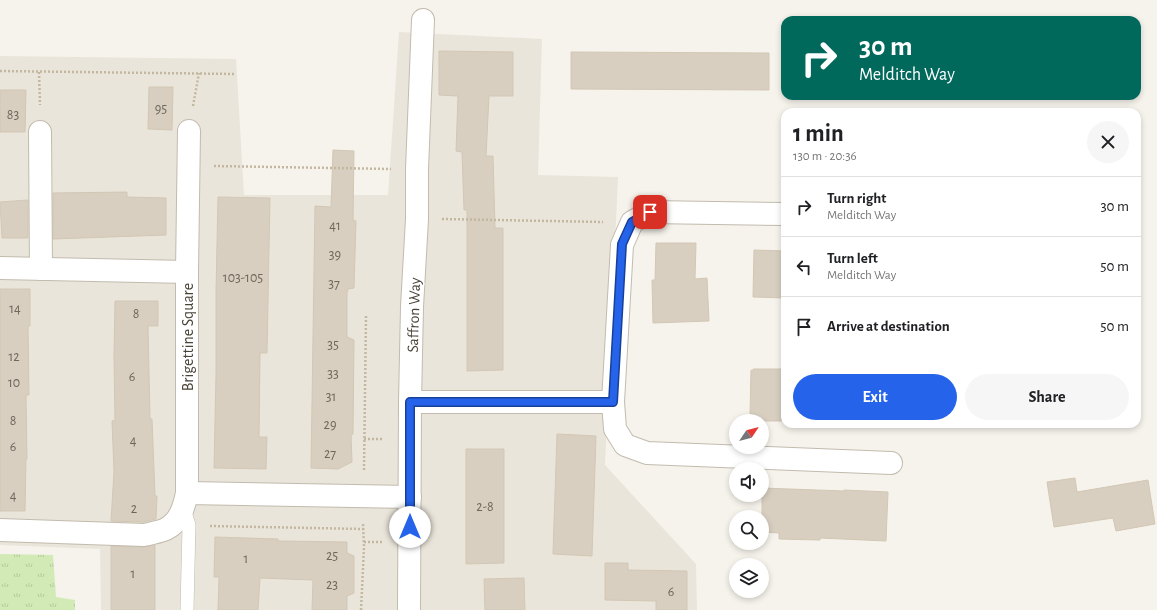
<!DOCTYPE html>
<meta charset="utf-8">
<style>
:root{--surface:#fff;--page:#f6f6f6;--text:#202124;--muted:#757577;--line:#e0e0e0;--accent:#2563eb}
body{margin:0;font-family:"Alegreya Sans",sans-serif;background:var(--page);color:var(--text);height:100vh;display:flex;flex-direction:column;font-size:15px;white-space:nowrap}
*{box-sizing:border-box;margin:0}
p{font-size:13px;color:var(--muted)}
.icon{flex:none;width:22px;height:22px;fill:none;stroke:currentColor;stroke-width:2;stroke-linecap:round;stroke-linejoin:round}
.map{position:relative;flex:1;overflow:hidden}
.side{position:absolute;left:781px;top:108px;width:360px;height:320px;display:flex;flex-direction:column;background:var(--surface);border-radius:12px;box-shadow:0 2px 6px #0003}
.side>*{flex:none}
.banner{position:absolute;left:781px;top:16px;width:360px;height:84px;border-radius:12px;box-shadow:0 2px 6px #0003;background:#00695c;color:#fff;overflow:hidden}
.needle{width:26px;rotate:55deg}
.buttons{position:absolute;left:729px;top:414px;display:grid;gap:8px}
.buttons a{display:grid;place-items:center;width:40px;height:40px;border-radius:50%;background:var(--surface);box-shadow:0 2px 6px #0003;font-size:20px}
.pin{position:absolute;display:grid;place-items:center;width:34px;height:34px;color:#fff;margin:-17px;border-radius:8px;box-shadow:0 2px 6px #0006}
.me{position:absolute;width:44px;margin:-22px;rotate:0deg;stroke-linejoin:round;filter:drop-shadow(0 0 3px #0008)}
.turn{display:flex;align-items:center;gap:14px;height:84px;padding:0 12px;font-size:18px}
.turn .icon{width:52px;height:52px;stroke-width:2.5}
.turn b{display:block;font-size:28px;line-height:34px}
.round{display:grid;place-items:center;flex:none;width:42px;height:42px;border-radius:21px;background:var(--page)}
.head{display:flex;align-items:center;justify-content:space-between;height:68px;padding:0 12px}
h1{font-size:24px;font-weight:700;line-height:30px}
.cta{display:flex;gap:8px;margin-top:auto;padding:8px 12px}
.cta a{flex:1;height:46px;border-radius:24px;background:var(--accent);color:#fff;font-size:16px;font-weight:700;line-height:46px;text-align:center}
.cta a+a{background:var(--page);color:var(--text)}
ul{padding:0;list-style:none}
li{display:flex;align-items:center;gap:12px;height:60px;padding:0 12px;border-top:1px solid var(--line)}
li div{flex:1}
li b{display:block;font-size:15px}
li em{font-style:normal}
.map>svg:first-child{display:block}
.residential{fill:#eae5da}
.park{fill:url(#park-tufts)}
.building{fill:#d8cfc1;stroke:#d3c7b4}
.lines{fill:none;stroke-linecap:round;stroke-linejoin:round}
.lane-casing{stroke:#c2bbae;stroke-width:14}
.street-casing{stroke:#c2bbae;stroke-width:24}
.path{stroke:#c4b79f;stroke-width:2.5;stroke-dasharray:2 2;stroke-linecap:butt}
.lane{stroke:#fff;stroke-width:13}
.street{stroke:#fff;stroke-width:22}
.route-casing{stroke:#184099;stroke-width:10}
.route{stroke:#2563eb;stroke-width:7}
.labels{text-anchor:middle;stroke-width:3;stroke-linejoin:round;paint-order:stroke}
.number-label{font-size:14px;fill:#6e675b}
.street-label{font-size:16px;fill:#4b4439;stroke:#fff}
</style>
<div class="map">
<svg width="1157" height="610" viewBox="0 0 1157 610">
<defs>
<pattern id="park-tufts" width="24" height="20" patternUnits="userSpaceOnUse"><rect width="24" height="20" fill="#d2eab5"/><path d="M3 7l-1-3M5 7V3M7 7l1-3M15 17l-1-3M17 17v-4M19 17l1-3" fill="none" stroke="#b6ca9c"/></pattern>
</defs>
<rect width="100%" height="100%" fill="#f6f3ec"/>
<path class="residential" d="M399 32 542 39 538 175 618 177 605 465 696 564 697 610H101L100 549 0 545V56L236 59 244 195H388Z"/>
<path class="park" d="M0 554 53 555 56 597 75 600V610H0Z"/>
<g class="building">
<path d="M439 51 513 52V96H489L486 156H493L495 228H503V370L467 371V210H464L462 152 456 151 458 96 439 95Z"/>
<path d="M571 52 769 53V90L571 89Z"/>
<path d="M149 87H173L172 130 148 129Z"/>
<path d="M0 90H26L25 132H0Z"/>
<path d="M333 150 354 151 353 220 356 221 355 254 354 288 348 289 347 293V337L354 340 353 434 351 435 352 462 338 469 311 468 315 206 331 207Z"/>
<path d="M127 192V197L166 198V235L53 239V193Z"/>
<path d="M218 197 270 198 267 353H260L259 437H267L266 469 214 468 216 375V291Z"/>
<path d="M28 200V238H2L0 202Z"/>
<path d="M656 243H696L695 279 707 278 709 321 653 323 652 280H655Z"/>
<path d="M754 250 785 251V298L753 297Z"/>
<path d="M0 289H30V326H28L29 395H26L27 459H26L25 511H0Z"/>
<path d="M115 301H158V326H148L150 419H152L155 496H157L156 519 143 522 111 521 114 472 112 421 115 420 114 356Z"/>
<path d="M753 369H785V421H754V415H750L751 370 753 371Z"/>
<path d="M557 434 596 436 592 556 553 554Z"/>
<path d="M466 449H504V563L466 564Z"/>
<path d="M1075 478 1077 492 1148 480 1155 524 1116 531 1113 518 1054 527 1047 482Z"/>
<path d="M762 488 844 491V490L888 492 886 541 820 538V540L779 539V533L762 532Z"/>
<path d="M215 537 278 539V541L347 542V553L354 556V593L347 596V610H312L313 580 260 578 258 610H218L219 577H214Z"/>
<path d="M155 545V610H111V546L144 547Z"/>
<path d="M605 563H628V570L687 571V610H656V601L605 600Z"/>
<path d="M524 578 525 610H485L484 579Z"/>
</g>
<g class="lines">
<g class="lane-casing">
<path id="lane" d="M184 509 189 525 187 610"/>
</g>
<g class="street-casing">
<g id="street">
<path d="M40 132 41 269"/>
<path d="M0 268 187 272"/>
<path d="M410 402H613L622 245 632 222 650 212 785 214"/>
<path d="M613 402 615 429 625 445 647 453 891 463"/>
<path d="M187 493 410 497"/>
<path d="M0 530 144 535C151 533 160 532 166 529 180 522 184 507 187 493V272L189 131"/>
<path d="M409 610 410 402 412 307 417 219V169L423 20"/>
</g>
</g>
<g class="path">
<path d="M0 71 235 74"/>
<path d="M39 72 40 105"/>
<path d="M193 106 199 73"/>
<path d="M214 166 391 169"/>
<path d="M442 219 603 222"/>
<path d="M364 439H384"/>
<path d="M364 470 366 315"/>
<path d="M210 526 363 529"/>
<path d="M364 542H383"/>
<path d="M361 610 364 547 363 523"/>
</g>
<use href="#lane" class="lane"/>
<use href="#street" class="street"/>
</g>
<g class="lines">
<g class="route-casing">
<path id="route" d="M410 527V402H613L622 244 632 222 650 212"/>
</g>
<use href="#route" class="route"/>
</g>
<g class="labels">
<g class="number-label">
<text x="161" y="113">95</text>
<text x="13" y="119">83</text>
<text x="335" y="230">41</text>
<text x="335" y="259">39</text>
<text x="243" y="282">103-105</text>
<text x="334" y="288">37</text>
<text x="15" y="313">14</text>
<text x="136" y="318">8</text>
<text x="333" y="349">35</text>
<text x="14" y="361">12</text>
<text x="333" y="378">33</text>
<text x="132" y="381">6</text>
<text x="14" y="387">10</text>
<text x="331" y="401">31</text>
<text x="13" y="425">8</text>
<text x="330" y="429">29</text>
<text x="133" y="445">4</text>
<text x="13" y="451">6</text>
<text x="330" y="458">27</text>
<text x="13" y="500">4</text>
<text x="485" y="511">2-8</text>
<text x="134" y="513">2</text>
<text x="332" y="560">25</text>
<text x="246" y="563">1</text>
<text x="133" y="578">1</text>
<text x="332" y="589">23</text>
<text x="671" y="596">6</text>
</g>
<g class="street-label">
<text transform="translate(413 315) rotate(-88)" y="6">Saffron Way</text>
<text transform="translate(187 337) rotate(-90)" y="6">Brigettine Square</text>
</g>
</g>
</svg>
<div class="buttons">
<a><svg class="needle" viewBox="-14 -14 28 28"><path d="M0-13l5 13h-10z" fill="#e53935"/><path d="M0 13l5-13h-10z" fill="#757577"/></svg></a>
<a><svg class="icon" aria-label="sound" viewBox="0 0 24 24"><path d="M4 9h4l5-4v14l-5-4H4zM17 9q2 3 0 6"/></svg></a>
<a><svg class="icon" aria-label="search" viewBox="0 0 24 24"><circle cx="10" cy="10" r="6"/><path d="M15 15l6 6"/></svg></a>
<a><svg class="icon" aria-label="layers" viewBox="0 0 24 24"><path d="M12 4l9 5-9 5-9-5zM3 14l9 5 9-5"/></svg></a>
</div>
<div class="pin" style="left:650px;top:212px;background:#d93025"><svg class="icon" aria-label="arrive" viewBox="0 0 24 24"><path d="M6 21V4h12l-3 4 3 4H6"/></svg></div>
<svg class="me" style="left:410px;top:527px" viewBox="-20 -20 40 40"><circle r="19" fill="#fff"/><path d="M0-13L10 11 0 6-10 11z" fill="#2563eb"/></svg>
<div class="banner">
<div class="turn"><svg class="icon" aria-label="right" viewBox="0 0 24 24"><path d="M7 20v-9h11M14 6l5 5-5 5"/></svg><div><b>30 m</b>Melditch Way</div></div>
</div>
<section class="side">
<div class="head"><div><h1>1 min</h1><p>130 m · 20:36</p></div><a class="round"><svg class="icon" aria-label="close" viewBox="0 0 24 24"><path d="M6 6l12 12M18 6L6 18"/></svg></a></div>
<ul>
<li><svg class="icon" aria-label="right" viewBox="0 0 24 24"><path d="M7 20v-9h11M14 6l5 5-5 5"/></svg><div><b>Turn right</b><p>Melditch Way</p></div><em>30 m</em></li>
<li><svg class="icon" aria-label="left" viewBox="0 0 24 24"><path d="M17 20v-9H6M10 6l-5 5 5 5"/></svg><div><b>Turn left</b><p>Melditch Way</p></div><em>50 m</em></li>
<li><svg class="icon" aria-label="arrive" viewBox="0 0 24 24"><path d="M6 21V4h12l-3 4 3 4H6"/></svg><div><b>Arrive at destination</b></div><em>50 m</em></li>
</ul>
<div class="cta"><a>Exit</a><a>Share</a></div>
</section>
</div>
